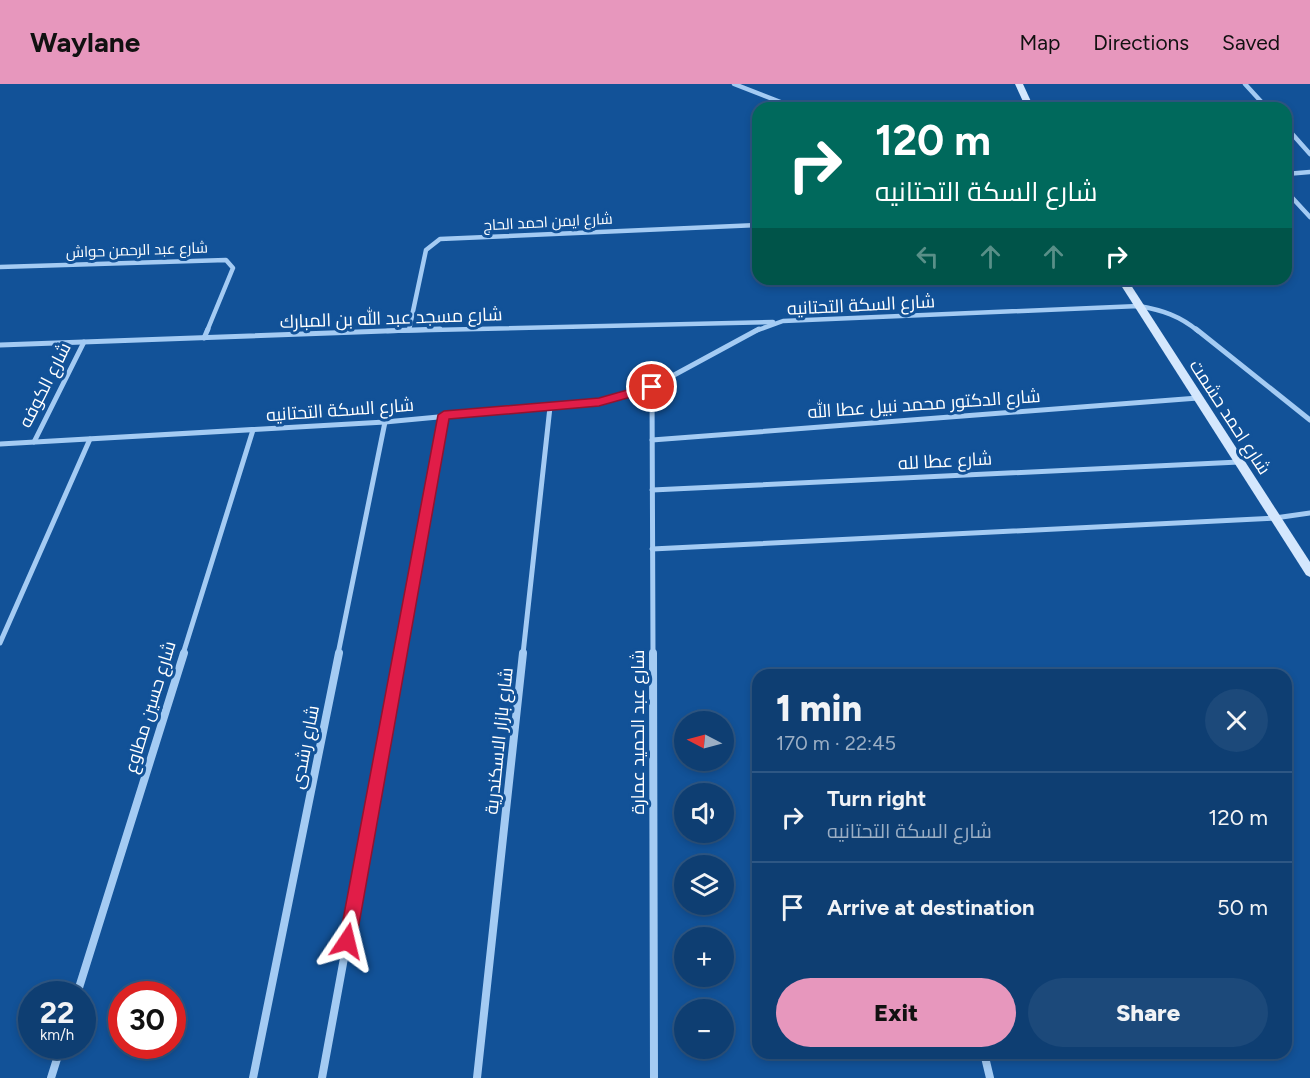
<!DOCTYPE html>
<meta charset="utf-8">
<style>
:root{--surface:#0e3e72;--page:#1c497a;--text:#f1f3f6;--muted:#9baec4;--line:#2e5784;--accent:#e797bd}
body{margin:0;font-family:Figtree,Cairo,sans-serif;background:var(--page);color:var(--text);height:100vh;display:flex;flex-direction:column;font-size:22px;white-space:nowrap}
*{box-sizing:border-box;margin:0}
p{font-size:20px;color:var(--muted)}
.icon{flex:none;width:33px;height:33px;fill:none;stroke:currentColor;stroke-width:2;stroke-linecap:round;stroke-linejoin:round}
.map{position:relative;flex:1;overflow:hidden}
.panel{position:absolute;left:752px;top:585px;width:540px;height:390px;display:flex;flex-direction:column;background:var(--surface);border-radius:18px;box-shadow:0 3px 9px #0003,0 0 0 2px var(--line)}
.panel>*{flex:none}
.top-card{position:absolute;left:752px;top:18px;width:540px;height:183px;border-radius:18px;box-shadow:0 3px 9px #0003,0 0 0 2px var(--line);background:#00695c;color:#fff;overflow:hidden}
.needle{width:39px;rotate:276deg}
.buttons{position:absolute;left:674px;top:627px;display:grid;gap:12px}
.buttons a{display:grid;place-items:center;width:60px;height:60px;border-radius:50%;background:var(--surface);box-shadow:0 3px 9px #0003,0 0 0 2px var(--line);font-size:30px}
.speed{position:absolute;left:18px;top:897px;display:flex;gap:12px;font-size:30px;font-weight:700;text-align:center}
.speed>*{display:grid;place-content:center;width:78px;height:78px;border-radius:50%;background:var(--surface);box-shadow:0 3px 9px #0003,0 0 0 2px var(--line);line-height:1}
.speed small{font-size:15px;font-weight:400}
.speed .limit{border:9px solid #d22;background:#fff;color:#111}
.pin{position:absolute;display:grid;place-items:center;width:51px;height:51px;color:#fff;margin:-26px;border:3px solid #fff;border-radius:50%;box-shadow:0 2px 6px #0007}
.me{position:absolute;width:66px;margin:-33px;rotate:10deg;stroke-linejoin:round;filter:drop-shadow(0 0 4px #0008)}
.turn{display:flex;align-items:center;gap:21px;height:126px;padding:0 24px;font-size:27px}
.turn .icon{width:78px;height:78px;stroke-width:2.5}
.turn b{display:block;font-size:42px;line-height:51px}
.lanes{display:flex;align-items:center;height:57px;padding:0 24px;background:#0003;justify-content:center;gap:30px;direction:ltr}
.lanes .off{opacity:.35}
.round{display:grid;place-items:center;flex:none;width:63px;height:63px;border-radius:32px;background:var(--page)}
.summary{display:flex;align-items:center;justify-content:space-between;height:102px;padding:0 24px}
h1{font-size:36px;font-weight:800;line-height:45px}
.cta{display:flex;gap:12px;margin-top:auto;padding:12px 24px}
.cta a{flex:1;height:69px;border-radius:36px;background:var(--accent);color:#111;font-size:24px;font-weight:800;line-height:69px;text-align:center}
.cta a+a{background:var(--page);color:var(--text)}
ul{padding:0;list-style:none}
li{display:flex;align-items:center;gap:18px;height:90px;padding:0 24px;border-top:2px solid var(--line)}
li div{flex:1}
li b{display:block;font-size:22px}
li em{font-style:normal}
header{display:flex;align-items:center;gap:36px;box-sizing:border-box;height:84px;padding:0 30px;background:var(--accent);color:#111}
header strong{font-size:28px}
nav{display:flex;gap:33px;margin-inline-start:auto;font-size:21px}
.map>svg:first-child{display:block}
.lines{fill:none;stroke-linecap:round;stroke-linejoin:round}
.street-far2{stroke:#a4cbf3;stroke-width:4.5}
.street-far1{stroke:#a4cbf3;stroke-width:5}
.street{stroke:#a4cbf3;stroke-width:8}
.secondary{fill:#d4e7fd;fill-rule:evenodd}
.route{fill:#e11d48;stroke:#92132f;stroke-width:1.5}
.labels{text-anchor:middle;stroke-width:6;stroke-linejoin:round;paint-order:stroke}
.far-street-label{font-size:15px;fill:#fff;stroke:#125298}
.street-label{font-size:18px;fill:#fff;stroke:#125298}
</style>
<header>
<strong>Waylane</strong>
<nav><a>Map</a><a>Directions</a><a>Saved</a></nav>
</header>
<div class="map">
<svg width="1310" height="994" viewBox="0 0 1310 994">
<rect width="100%" height="100%" fill="#125298"/>
<g class="lines">
<g class="street-far2">
<path d="M734 0 796 24"/>
<path d="M1245 0 1267 24"/>
<path d="M1286 43 1310 70"/>
<path d="M1286 90 1310 88"/>
<path d="M1286 107 1310 133"/>
<path d="M0 183 226 176 233 184 207 247"/>
<path d="M409 246 426 166 440 155 758 141"/>
<path d="M387 247 773 238"/>
<path d="M755 247 783 237 1139 222C1162 226 1180 232 1198 247"/>
</g>
<g class="street-far1">
<path d="M1196 245 1310 336"/>
<path d="M204 254 208 245"/>
<path d="M0 261 440 245"/>
<path d="M652 303 653 570"/>
<path d="M652 356 1198 314"/>
<path d="M34 358 84 258"/>
<path d="M0 360 385 338 599 318 652 303 759 245"/>
<path d="M652 406 1239 378"/>
<path d="M652 465 1275 434 1310 429"/>
<path d="M0 559 90 355"/>
<path d="M183 570 253 346"/>
<path d="M338 570 385 338"/>
<path d="M399 570 443 331"/>
<path d="M523 570 550 323"/>
</g>
<g class="street">
<path d="M653 569 654 994"/>
<path d="M77 910 184 569"/>
<path d="M984 969 990 994"/>
<path d="M51 994 61 962"/>
<path d="M253 994 339 569"/>
<path d="M322 994 400 569"/>
<path d="M477 994 523 569"/>
</g>
<g class="secondary">
<path d="M1015 0H1023L1034 24H1026Z"/>
<path d="M1117 195H1127L1310 478V493L1306 491Z"/>
</g>
</g>
<path class="route" d="M652 299 656 300V306L599 322 449 335 356 857 354 863 347 866 341 863 339 857 438 331 444 327 599 314Z"/>
<g class="labels">
<g class="far-street-label">
<text transform="translate(548 138) rotate(-3)" y="5">شارع ايمن احمد الحاج</text>
<text transform="translate(137 166) rotate(-2)" y="5">شارع عبد الرحمن حواش</text>
</g>
<g class="street-label">
<text transform="translate(861 221) rotate(-3)" y="6">شارع السكة التحتانيه</text>
<text transform="translate(391 234) rotate(-2)" y="6">شارع مسجد عبد الله بن المبارك</text>
<text transform="translate(45 301) rotate(-63)" y="6">شارع الكوفه</text>
<text transform="translate(924 320) rotate(-4)" y="6">شارع الدكتور محمد نبيل عطا الله</text>
<text transform="translate(340 326) rotate(-4)" y="6">شارع السكة التحتانيه</text>
<text transform="translate(1230 333) rotate(57)" y="6">شارع احمد حشمت</text>
<text transform="translate(945 377) rotate(-3)" y="6">شارع عطا لله</text>
<text transform="translate(150 623) rotate(-73)" y="6">شارع حسين مطاوع</text>
<text transform="translate(638 648) rotate(-90)" y="6">شارع عبد الحميد عمارة</text>
<text transform="translate(499 657) rotate(-84)" y="6">شارع بازار الاسكندرية</text>
<text transform="translate(305 663) rotate(-79)" y="6">شارع رشدى</text>
</g>
</g>
</svg>
<div class="buttons">
<a><svg class="needle" viewBox="-14 -14 28 28"><path d="M0-13l5 13h-10z" fill="#e53935"/><path d="M0 13l5-13h-10z" fill="#9baec4"/></svg></a>
<a><svg class="icon" aria-label="sound" viewBox="0 0 24 24"><path d="M4 9h4l5-4v14l-5-4H4zM17 9q2 3 0 6"/></svg></a>
<a><svg class="icon" aria-label="layers" viewBox="0 0 24 24"><path d="M12 4l9 5-9 5-9-5zM3 14l9 5 9-5"/></svg></a>
<a>+</a>
<a>−</a>
</div>
<div class="speed"><div>22<small>km/h</small></div><div class="limit">30</div></div>
<div class="pin" style="left:652px;top:303px;background:#d93025"><svg class="icon" aria-label="arrive" viewBox="0 0 24 24"><path d="M6 21V4h12l-3 4 3 4H6"/></svg></div>
<svg class="me" style="left:347px;top:857px" viewBox="-20 -20 40 40"><path d="M0-17L14 15 0 8-14 15z" fill="#e11d48" stroke="#fff" stroke-width="4"/></svg>
<div class="top-card">
<div class="turn"><svg class="icon" aria-label="right" viewBox="0 0 24 24"><path d="M7 20v-9h11M14 6l5 5-5 5"/></svg><div><b>120 m</b>شارع السكة التحتانيه</div></div>
<div class="lanes"><svg class="icon off" aria-label="left" viewBox="0 0 24 24"><path d="M17 20v-9H6M10 6l-5 5 5 5"/></svg><svg class="icon off" aria-label="ahead" viewBox="0 0 24 24"><path d="M12 20V5M6 11l6-6 6 6"/></svg><svg class="icon off" aria-label="ahead" viewBox="0 0 24 24"><path d="M12 20V5M6 11l6-6 6 6"/></svg><svg class="icon" aria-label="right" viewBox="0 0 24 24"><path d="M7 20v-9h11M14 6l5 5-5 5"/></svg></div>
</div>
<section class="panel">
<div class="summary"><div><h1>1 min</h1><p>170 m · 22:45</p></div><a class="round"><svg class="icon" aria-label="close" viewBox="0 0 24 24"><path d="M6 6l12 12M18 6L6 18"/></svg></a></div>
<ul>
<li><svg class="icon" aria-label="right" viewBox="0 0 24 24"><path d="M7 20v-9h11M14 6l5 5-5 5"/></svg><div><b>Turn right</b><p>شارع السكة التحتانيه</p></div><em>120 m</em></li>
<li><svg class="icon" aria-label="arrive" viewBox="0 0 24 24"><path d="M6 21V4h12l-3 4 3 4H6"/></svg><div><b>Arrive at destination</b></div><em>50 m</em></li>
</ul>
<div class="cta"><a>Exit</a><a>Share</a></div>
</section>
</div>
